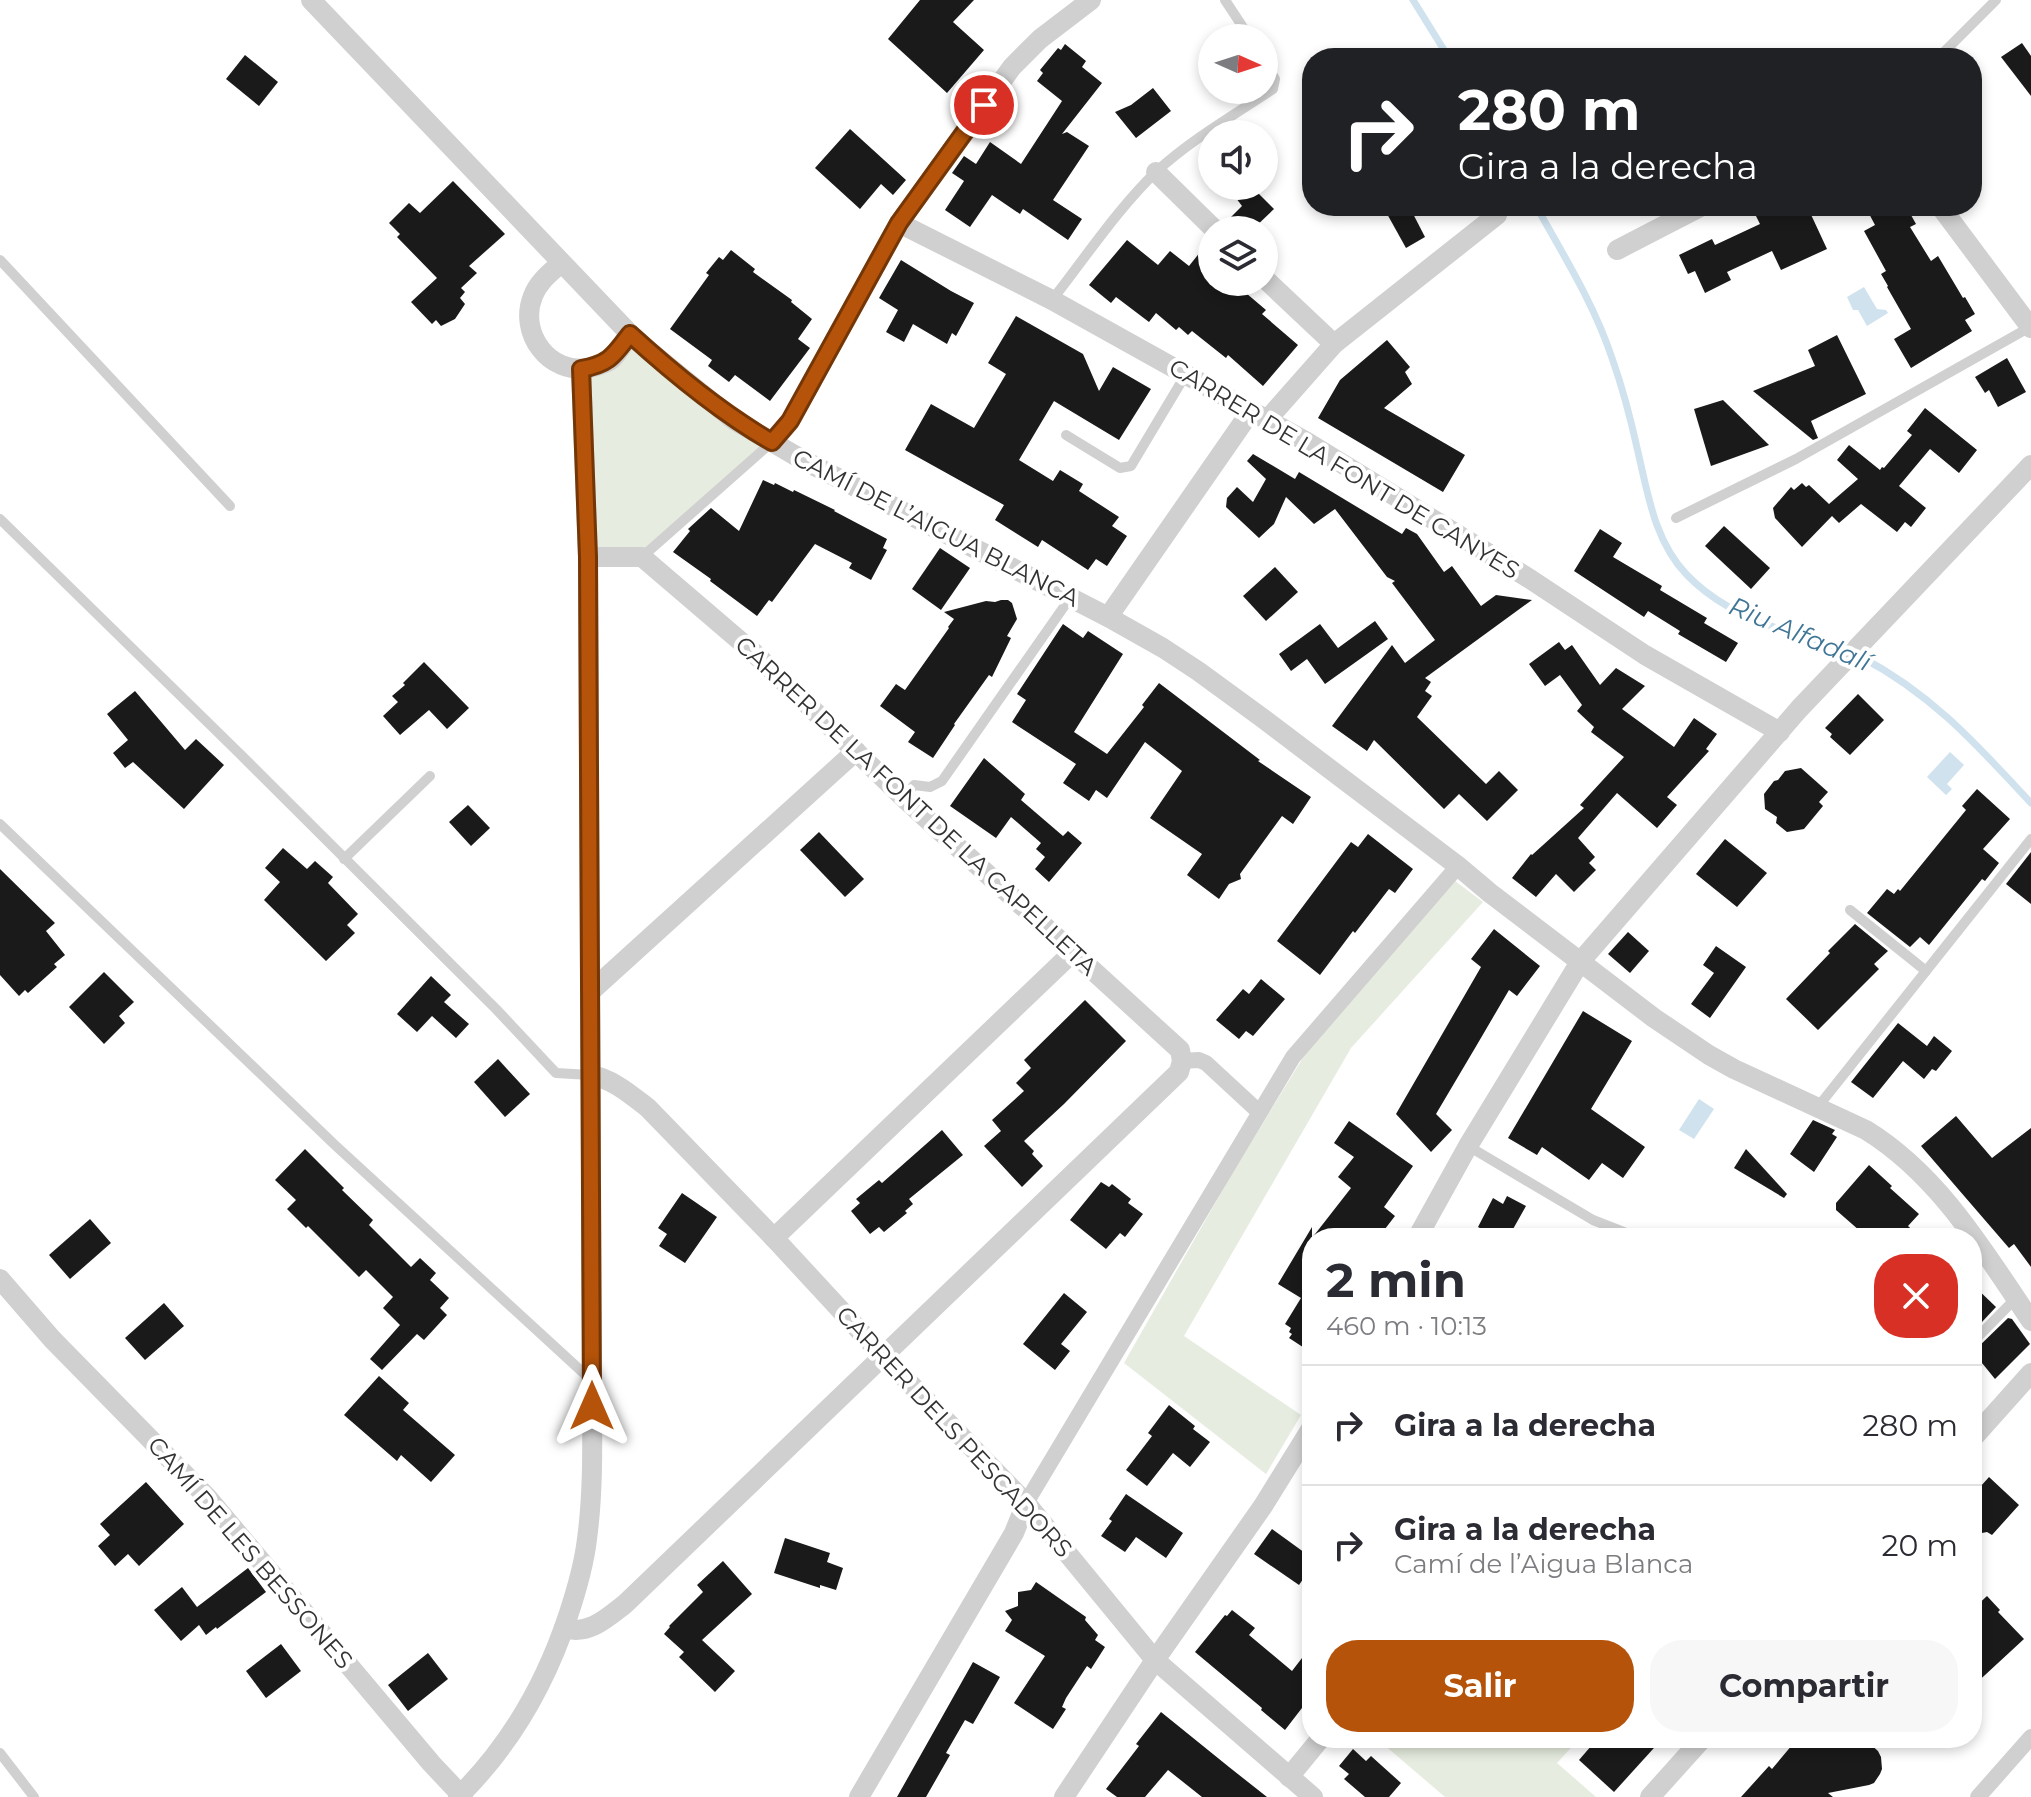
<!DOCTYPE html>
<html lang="es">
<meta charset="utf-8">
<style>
:root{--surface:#fff;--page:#f7f7f7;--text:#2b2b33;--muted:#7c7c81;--line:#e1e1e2;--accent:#b45309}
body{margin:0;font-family:Montserrat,sans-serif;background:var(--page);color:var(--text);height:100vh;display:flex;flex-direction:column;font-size:30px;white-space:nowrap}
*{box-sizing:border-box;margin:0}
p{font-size:26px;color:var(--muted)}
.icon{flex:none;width:44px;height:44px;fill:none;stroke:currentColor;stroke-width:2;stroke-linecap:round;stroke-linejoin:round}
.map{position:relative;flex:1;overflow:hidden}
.drawer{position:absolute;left:1302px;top:1228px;width:680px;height:520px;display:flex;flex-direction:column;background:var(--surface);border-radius:32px;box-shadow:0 4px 12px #0003}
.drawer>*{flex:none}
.top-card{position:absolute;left:1302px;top:48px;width:680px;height:168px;border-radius:32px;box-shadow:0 4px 12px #0003;background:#202124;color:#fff;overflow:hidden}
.needle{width:52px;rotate:93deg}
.tools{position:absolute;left:1198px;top:24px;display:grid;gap:16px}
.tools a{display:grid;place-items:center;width:80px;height:80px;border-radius:50%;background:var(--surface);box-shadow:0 4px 12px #0003;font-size:40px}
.pin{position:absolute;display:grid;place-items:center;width:68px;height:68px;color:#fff;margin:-34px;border:4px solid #fff;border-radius:50%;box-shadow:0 2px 8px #0007}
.me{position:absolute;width:88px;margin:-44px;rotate:0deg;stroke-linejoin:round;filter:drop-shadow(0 0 6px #0008)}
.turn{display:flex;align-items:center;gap:28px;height:168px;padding:0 24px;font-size:36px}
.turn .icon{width:104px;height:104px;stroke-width:2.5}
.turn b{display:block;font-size:56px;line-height:68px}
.round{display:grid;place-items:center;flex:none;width:84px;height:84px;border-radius:32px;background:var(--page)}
.head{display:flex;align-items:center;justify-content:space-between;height:136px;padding:0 24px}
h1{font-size:48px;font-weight:700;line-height:60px}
.cta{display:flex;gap:16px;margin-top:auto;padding:16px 24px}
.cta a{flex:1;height:92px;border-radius:32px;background:var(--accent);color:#fff;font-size:32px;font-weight:700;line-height:92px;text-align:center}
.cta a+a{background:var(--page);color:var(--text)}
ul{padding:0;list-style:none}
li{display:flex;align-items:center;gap:24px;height:120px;padding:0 24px;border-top:2px solid var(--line)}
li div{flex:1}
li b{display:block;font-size:30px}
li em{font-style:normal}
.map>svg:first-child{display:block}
.green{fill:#e6ecdf}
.water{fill:#cfe2ee}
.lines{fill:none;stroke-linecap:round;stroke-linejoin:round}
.stream{stroke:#cfe2ee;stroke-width:7}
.building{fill:#1a1a1a}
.service{stroke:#d0d0d0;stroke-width:10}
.pedestrian{stroke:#d0d0d0;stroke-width:16}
.minor{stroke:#d0d0d0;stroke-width:20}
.route-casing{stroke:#753606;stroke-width:20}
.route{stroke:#b45309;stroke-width:14}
.labels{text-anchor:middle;stroke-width:8;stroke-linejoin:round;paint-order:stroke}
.street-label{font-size:24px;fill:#333;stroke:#fff}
.water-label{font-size:26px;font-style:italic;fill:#3f7597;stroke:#fff}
</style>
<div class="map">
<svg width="2031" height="1797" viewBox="0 0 2031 1797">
<rect width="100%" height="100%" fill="#fff"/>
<g class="green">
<path d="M631 339 767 443 642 554 591 555 584 372Z"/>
<path d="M1455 881 1483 902 1351 1048 1184 1336 1301 1415 1266 1474 1124 1363 1230 1177 1307 1051Z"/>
<path d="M1376 1738H1580L1557 1763 1596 1797H1445Z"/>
</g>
<g class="water">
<path d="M1864 287 1877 309 1886 310 1888 313 1867 326 1858 310H1853L1847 297Z"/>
<path d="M1950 752 1964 765 1947 784 1952 789 1946 795 1927 777Z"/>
<path d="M1699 1099 1714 1109 1694 1139 1679 1130Z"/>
</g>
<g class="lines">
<g class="stream">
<path d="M1413 0 1449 58"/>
<path d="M1536 206C1564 256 1594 304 1612 358 1623 389 1631 420 1638 452 1648 495 1655 542 1687 575 1714 603 1750 620 1786 631 1812 639 1837 645 1861 657 1932 694 1977 745 2031 803"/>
</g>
</g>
<g class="building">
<path d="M920 0H974L953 22 984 50 947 93 888 39Z"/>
<path d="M2022 43 2031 56V96L2001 57Z"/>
<path d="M1065 44 1086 61 1082 67 1102 83 1062 134 1067 132 1089 146 1053 200 1082 219 1068 240 1023 209 1020 214 992 195 970 227 945 210 964 181 952 173 964 156 976 164 990 142 1021 164 1062 101 1037 81 1043 73 1040 70 1058 48 1061 50Z"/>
<path d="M245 55 278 82 259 106 226 79Z"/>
<path d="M1153 88 1171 111 1136 138 1115 112 1131 105Z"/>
<path d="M850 129 906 180 893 195 881 184 860 209 815 168Z"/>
<path d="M453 181 505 234 469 266 477 273 461 288 465 292 460 298 465 304 455 319 441 326 436 320 432 324 411 302 437 278 397 237 400 234 389 223 409 203 420 213Z"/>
<path d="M1227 186H1251L1274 209 1252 230H1228L1225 223 1242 206Z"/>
<path d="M1396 206H1409L1425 237 1406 248 1386 212Z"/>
<path d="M1771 206H1807L1827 249 1781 270 1772 251 1727 272 1731 280 1705 293 1695 271 1688 274 1679 255 1712 239 1715 245 1760 224 1755 214Z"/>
<path d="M1865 206H1906L1916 224 1910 227 1931 261 1938 256 1963 298 1965 297 1975 314 1965 320 1972 331 1911 368 1894 339 1911 329 1887 287 1888 286 1881 274 1886 271 1864 231 1875 225Z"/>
<path d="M1127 240 1158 265 1170 251 1189 266 1209 241 1212 243V282H1233L1266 310 1262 314 1298 345 1263 386 1228 355 1226 358 1192 331 1188 335 1179 327 1176 330 1156 313 1149 322 1116 297 1111 303 1089 285Z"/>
<path d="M731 250 755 269 753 272 792 300 791 302 812 319 798 339 810 348 770 401 735 375 729 382 708 366 712 360 670 329 709 275 706 273 719 257 723 260Z"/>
<path d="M901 260 951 291 974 303 956 336 952 333 947 344 913 324 904 342 886 332 898 310 879 298Z"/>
<path d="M1016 316 1083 354 1099 391 1113 367 1151 389 1119 440 1054 401 1019 460 1053 481 1060 470 1083 484 1079 491 1119 517 1112 526 1127 536 1107 566 1096 559 1088 570 1042 540 1038 547 995 520 1004 505 905 450 931 404 974 428 1006 374 988 363Z"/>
<path d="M1837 335 1866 394 1811 421 1818 438 1813 440 1753 391 1815 366 1808 350Z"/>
<path d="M1387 340 1410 367 1405 372 1412 384 1384 408 1465 455 1443 492 1318 418 1340 380Z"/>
<path d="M2007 358 2026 392 1998 407 1989 390 1985 393 1975 377Z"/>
<path d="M1723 400 1769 445 1711 466 1694 409Z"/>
<path d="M1925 408 1977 450 1959 473 1930 449 1899 486 1926 508 1911 527 1905 522 1897 532 1861 504 1839 523 1832 516 1802 547 1775 518 1773 508 1791 487 1794 490 1802 483 1806 487 1809 485 1829 504 1858 479 1837 460 1849 445 1880 470 1882 467 1884 468 1912 435 1907 431Z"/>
<path d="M1253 454 1295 479 1299 472 1402 534 1406 528 1417 534 1444 572 1452 566 1481 606 1496 595 1532 600 1425 678 1431 682 1425 691 1432 696 1417 717 1486 784 1499 771 1518 790 1487 821 1459 794 1444 809 1374 740 1367 751 1332 726 1392 645 1405 663 1435 640 1392 583 1395 581 1387 577 1335 509 1314 524 1286 497 1274 524 1259 538 1226 507 1227 498 1237 487 1253 502 1266 479 1247 461Z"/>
<path d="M763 480 774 485 775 483 793 492 794 490 835 510 834 511 887 539 883 548 887 550 871 580 849 568 852 563 815 544 772 602 769 600 757 616 710 581 711 579 673 552 690 531 688 529 711 508 739 531Z"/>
<path d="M1724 526 1770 568 1751 589 1705 546Z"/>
<path d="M1600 529 1622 543 1613 557 1662 586 1660 590 1707 618 1704 623 1738 643 1726 662 1678 634 1680 631 1648 611 1644 617 1574 571Z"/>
<path d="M940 548 970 568 941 610 912 589Z"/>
<path d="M1275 567 1298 592 1266 621 1243 596Z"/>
<path d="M1001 600H1008L1012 603 1017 619 1007 636 1011 638 992 677 989 675 954 724 955 725 933 758 908 742 915 732 880 706 896 684 905 690 949 628 948 627 954 619 944 612 986 601 995 602Z"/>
<path d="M1375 621 1388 639 1325 684 1307 659 1291 671 1279 654 1320 624 1338 648Z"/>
<path d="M1063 624 1083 638 1088 631 1123 654 1074 732 1107 754 1144 707 1142 705 1159 683 1260 760 1258 761 1311 797 1293 824 1282 816 1240 874 1241 879 1229 884 1219 899 1187 875 1202 854 1150 818 1182 771 1145 742 1107 798 1096 790 1089 801 1063 783 1076 764 1012 722 1026 700 1017 694Z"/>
<path d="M1559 642 1565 650 1572 645 1600 685 1616 668 1645 686 1622 709 1674 747 1694 718 1717 734 1706 749 1709 751 1667 797 1677 805 1657 828 1617 793 1578 838 1595 857 1589 863 1596 870 1574 892 1556 874 1536 897 1512 878 1531 854 1532 855 1584 808 1580 805 1624 757 1591 732 1594 727 1577 711 1582 705 1560 675 1545 686 1529 664Z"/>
<path d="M424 662 469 708 447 729 429 710 400 735 383 716 398 702 392 696 405 685 403 683Z"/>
<path d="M135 691 185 750 196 739 224 765 184 809 133 762 125 768 113 753 128 740 107 714Z"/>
<path d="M1858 694 1884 720 1850 755 1830 737 1832 734 1825 728Z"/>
<path d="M984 758 1025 794 1021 800 1063 836 1068 831 1082 843 1049 882 1035 869 1045 857 1036 849 1041 843 1011 817 996 838 950 806Z"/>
<path d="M1801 768 1828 792 1819 802 1823 806 1804 829 1787 832 1776 823 1777 817 1765 809 1764 794 1774 781 1778 780 1785 771Z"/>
<path d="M1977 789 2010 819 1983 849 1999 863 1985 881 1982 879 1929 945 1920 937 1910 947 1867 913 1887 889 1894 894 1898 889 1900 891 1966 810 1962 806Z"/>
<path d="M468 805 490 828 471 846 449 822Z"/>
<path d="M819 832 864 879 845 897 800 850Z"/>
<path d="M1368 834 1413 869 1395 893 1389 889 1355 933 1353 931 1320 975 1277 941 1351 842 1358 847Z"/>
<path d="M1725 839 1767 873 1737 907 1696 874Z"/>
<path d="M283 848 307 869 315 861 333 877 328 883 358 914 347 925 355 933 326 961 264 900 280 882 265 868Z"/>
<path d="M2031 852V904L2006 884Z"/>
<path d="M0 869 55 923 46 931 65 955 54 964 57 967 28 993 25 990 19 996 0 975Z"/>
<path d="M1855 924 1888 951 1874 964 1879 969 1818 1030 1786 999 1830 953 1828 951Z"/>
<path d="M1494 929 1540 966 1517 996 1509 990 1478 1043 1436 1114 1452 1130 1431 1152 1396 1114 1481 967 1471 959Z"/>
<path d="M1628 932 1649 951 1630 973 1608 954Z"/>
<path d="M1716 946 1746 967 1710 1018 1691 1004 1714 973 1703 965Z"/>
<path d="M104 972 134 1002 119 1016 125 1023 104 1044 69 1007Z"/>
<path d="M431 976 451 995 444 1002 469 1024 456 1038 432 1016 417 1032 397 1014Z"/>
<path d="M1261 979 1285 999 1253 1036 1246 1031 1239 1039 1216 1020 1243 989 1249 994Z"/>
<path d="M1085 1000 1126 1041 1064 1104 1024 1141 1034 1151 1032 1154 1043 1166 1022 1187 984 1146 1001 1131 992 1120 1024 1091 1016 1083 1031 1068 1024 1060Z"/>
<path d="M1583 1011 1632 1041 1591 1109 1645 1147 1623 1178 1602 1163 1589 1180 1542 1147 1537 1155 1508 1138Z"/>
<path d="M1898 1023 1927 1046 1934 1036 1952 1051 1936 1071 1932 1069 1924 1079 1903 1061 1873 1098 1851 1082Z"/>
<path d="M498 1059 530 1094 505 1117 474 1082Z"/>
<path d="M1956 1116 1992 1158 2031 1128V1267L2014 1244 2009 1248 1921 1146Z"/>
<path d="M1813 1120 1835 1130 1832 1134 1837 1137 1814 1172 1790 1154Z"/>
<path d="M1349 1121 1413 1166 1384 1207 1395 1216 1378 1238H1312L1351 1188 1338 1177 1354 1157 1334 1143Z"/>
<path d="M942 1130 963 1155 909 1199 913 1204 905 1211 907 1213 884 1232 879 1227 870 1234 851 1211 860 1203 856 1199 879 1180 882 1183Z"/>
<path d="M305 1149 344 1188 342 1190 373 1220 369 1225 411 1267 420 1258 436 1273 430 1280 449 1298 440 1308 447 1315 424 1340 417 1334 382 1370 370 1359 400 1325 383 1308 393 1297 366 1270 359 1277 308 1226 306 1228 287 1209 296 1200 275 1180Z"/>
<path d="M1746 1149 1787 1194 1784 1198 1734 1168Z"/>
<path d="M1869 1165 1892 1186 1890 1188 1919 1214 1908 1226 1921 1238H1868L1836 1210V1203Z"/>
<path d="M1101 1182 1109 1187 1112 1184 1131 1199 1128 1203 1143 1214 1125 1237 1120 1233 1106 1249 1070 1220Z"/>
<path d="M682 1193 717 1217 685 1263 659 1246 667 1234 658 1228Z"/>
<path d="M1507 1196 1526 1206 1508 1238H1481L1485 1231 1478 1227 1493 1198 1503 1204Z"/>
<path d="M90 1219 111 1243 70 1279 49 1255Z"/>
<path d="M1312 1227V1353L1289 1338 1292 1334 1289 1332 1291 1328 1285 1324 1301 1298 1278 1284Z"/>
<path d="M1972 1284 1996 1307 1981 1323 1972 1315Z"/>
<path d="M1064 1293 1087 1312 1061 1344 1070 1351 1055 1370 1023 1344Z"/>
<path d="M164 1303 184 1326 145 1360 125 1338Z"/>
<path d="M2008 1318 2012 1319 2030 1344 1995 1379 1973 1352Z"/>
<path d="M379 1376 409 1403 403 1410 455 1455 431 1482 401 1455 397 1461 344 1415Z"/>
<path d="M1169 1405 1195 1426 1193 1429 1210 1442 1190 1467 1173 1453 1147 1486 1126 1470 1152 1436 1148 1433Z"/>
<path d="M1989 1477 2019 1505 1992 1535 1987 1532 1982 1533 1972 1527V1496Z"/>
<path d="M146 1482 184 1524 139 1566 128 1554 115 1566 98 1546 110 1535 100 1524Z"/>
<path d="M1126 1494 1183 1533 1166 1558 1136 1537 1125 1552 1101 1536 1112 1521 1109 1519Z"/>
<path d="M1272 1529 1312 1558V1566L1299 1585 1254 1554Z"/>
<path d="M785 1538 830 1553 827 1562 843 1568 836 1590 820 1585V1588L774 1573Z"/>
<path d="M723 1561 752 1594 702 1640 735 1671 715 1692 679 1657 684 1652 664 1634 670 1627 669 1626 703 1592 697 1585Z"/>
<path d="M248 1568 266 1592 217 1629 216 1627 206 1635 199 1625 181 1641 154 1610 182 1587 197 1607Z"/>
<path d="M1036 1582 1086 1617 1085 1620 1098 1635 1095 1640 1105 1647 1091 1669 1087 1666 1066 1698 1062 1707 1066 1709 1053 1729 1014 1703 1045 1656 1005 1631 1012 1620 1005 1611 1018 1606V1592L1031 1590Z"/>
<path d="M1987 1596 2000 1610 1998 1612 2024 1639 1972 1687V1610Z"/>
<path d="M1232 1610 1255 1628 1249 1635 1292 1671 1312 1645V1695L1285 1730 1261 1710 1262 1708 1195 1652 1225 1615 1227 1616Z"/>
<path d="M281 1644 301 1671 266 1698 246 1671Z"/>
<path d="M428 1653 448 1679 408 1711 388 1685Z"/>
<path d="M973 1662 1000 1677 973 1724 965 1720 946 1753 950 1755 926 1797H897Z"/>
<path d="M1161 1712 1229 1767 1267 1797H1202L1168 1770 1145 1797H1117L1106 1789 1139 1746 1136 1744Z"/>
<path d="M1598 1738H1663L1614 1792 1579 1760Z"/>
<path d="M1798 1738H1863L1878 1751 1881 1757 1882 1769 1880 1774 1874 1783 1869 1785 1828 1793 1833 1797H1741L1769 1766 1772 1769Z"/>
<path d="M1353 1749 1366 1761 1371 1756 1401 1783 1389 1797H1365L1344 1779 1349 1774 1339 1766Z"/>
</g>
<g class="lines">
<g class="service">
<path d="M1225 0 1250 38"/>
<path d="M1938 58 1996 0"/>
<path d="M0 260 230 506"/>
<path d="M1052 300C1085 258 1119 207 1157 171 1192 139 1234 115 1273 89L1275 79 1264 60"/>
<path d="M1066 435 1120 468 1131 466 1186 374"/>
<path d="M1676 518 1796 459 2030 327"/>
<path d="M0 519 238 752 496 1009 556 1073 590 1075"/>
<path d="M642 557 772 442"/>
<path d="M904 798 914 785 930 787 942 781 1070 598"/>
<path d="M0 824 336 1146 590 1379"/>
<path d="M344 859 430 776"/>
<path d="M1850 910 1926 971"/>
<path d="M1817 1108 2031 839"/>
<path d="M1468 1146 1593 1220 1639 1238"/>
<path d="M1972 1343 2016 1298"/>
<path d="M0 1753 34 1797"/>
</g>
<g class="pedestrian">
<path d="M1182 1061 1199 1060 1206 1063 1259 1112"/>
<path d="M1026 1503 1293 1057 1458 866"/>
<path d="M1978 1797 2031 1737"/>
</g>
<g class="minor">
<path d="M311 0 630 334 653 354 734 420 753 431 803 460 1108 617 1163 648 1198 671 1261 717 1458 866 1490 893 1654 1018 1709 1055 1734 1069 1866 1130C1939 1175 1984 1251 2031 1321"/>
<path d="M1156 172 1215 230"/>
<path d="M1940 206 2031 328"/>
<path d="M899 223 1052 300 1307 442 1530 579 1645 655 1780 732"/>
<path d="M1617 250 1702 206"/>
<path d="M561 263C550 273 538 282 533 296 518 333 549 375 589 368 597 366 606 364 612 359 619 352 625 341 630 334"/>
<path d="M1264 278 1334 344"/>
<path d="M1267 420 1334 344 1497 215"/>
<path d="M772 442 790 421 899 223 1012 67 1040 39 1091 0"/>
<path d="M1108 617 1251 411"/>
<path d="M590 992 856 751"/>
<path d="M590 1075C611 1078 630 1094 648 1108L774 1238 884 1357 1026 1503 1155 1660 1313 1797"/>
<path d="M774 1238 1072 953"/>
<path d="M1417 1238 1468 1146 1580 962 1799 709 2031 465"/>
<path d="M0 1279 52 1339 207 1497 431 1763 463 1797"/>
<path d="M1972 1439 2031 1373"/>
<path d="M564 1628C588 1636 607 1618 625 1604L1179 1072 1182 1061 1180 1050 904 798 753 652 642 557H588"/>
<path d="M1289 1777 1321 1738"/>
<path d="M458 1797C510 1746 545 1685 568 1616 576 1592 584 1565 587 1539 594 1487 592 1433 592 1381L588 557 581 369"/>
<path d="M859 1797 1014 1533 1026 1503"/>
<path d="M1064 1797 1155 1660 1263 1506 1312 1427"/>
<path d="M1650 1797 1703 1738"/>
</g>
</g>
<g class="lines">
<g class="route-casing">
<path id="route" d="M592 1406 588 557 581 369C610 364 614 355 630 334 674 374 721 413 772 442L790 421 899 223 984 105"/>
</g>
<use href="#route" class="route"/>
</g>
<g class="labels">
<g class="street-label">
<text transform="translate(1344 469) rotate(31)" y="8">CARRER DE LA FONT DE CANYES</text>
<text transform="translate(936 528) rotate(27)" y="8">CAMÍ DE L’AIGUA BLANCA</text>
<text transform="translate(916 806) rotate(43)" y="8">CARRER DE LA FONT DE LA CAPELLETA</text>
<text transform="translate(954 1432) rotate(47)" y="8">CARRER DELS PESCADORS</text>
<text transform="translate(250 1553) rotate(49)" y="8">CAMÍ DE LES BESSONES</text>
</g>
<g class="water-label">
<text transform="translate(1800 634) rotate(23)" y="9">Riu Alfadalí</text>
</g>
</g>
</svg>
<div class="tools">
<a><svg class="needle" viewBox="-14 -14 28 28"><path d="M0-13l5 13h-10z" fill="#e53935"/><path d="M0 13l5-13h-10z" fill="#7c7c81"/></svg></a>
<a><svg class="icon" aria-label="sound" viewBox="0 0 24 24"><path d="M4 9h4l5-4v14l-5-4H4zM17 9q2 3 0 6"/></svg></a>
<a><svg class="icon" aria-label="layers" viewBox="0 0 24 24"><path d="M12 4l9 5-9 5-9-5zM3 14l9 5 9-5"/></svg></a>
</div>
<div class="pin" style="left:984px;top:105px;background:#d93025"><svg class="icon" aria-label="arrive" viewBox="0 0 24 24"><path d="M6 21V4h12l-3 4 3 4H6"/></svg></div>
<svg class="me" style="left:592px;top:1406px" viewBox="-20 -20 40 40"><path d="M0-17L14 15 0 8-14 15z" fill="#b45309" stroke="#fff" stroke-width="4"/></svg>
<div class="top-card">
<div class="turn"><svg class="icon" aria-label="right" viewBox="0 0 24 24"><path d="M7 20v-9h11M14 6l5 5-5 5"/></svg><div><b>280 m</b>Gira a la derecha</div></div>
</div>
<section class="drawer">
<div class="head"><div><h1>2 min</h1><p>460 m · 10:13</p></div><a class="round" style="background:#d93025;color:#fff"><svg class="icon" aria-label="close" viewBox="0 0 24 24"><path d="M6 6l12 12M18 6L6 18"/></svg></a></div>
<ul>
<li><svg class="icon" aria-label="right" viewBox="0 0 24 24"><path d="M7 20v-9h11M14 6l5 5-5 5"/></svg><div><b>Gira a la derecha</b></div><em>280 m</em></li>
<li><svg class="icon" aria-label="right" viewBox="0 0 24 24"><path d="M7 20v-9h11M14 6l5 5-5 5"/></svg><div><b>Gira a la derecha</b><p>Camí de l’Aigua Blanca</p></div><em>20 m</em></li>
</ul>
<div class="cta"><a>Salir</a><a>Compartir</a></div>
</section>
</div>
